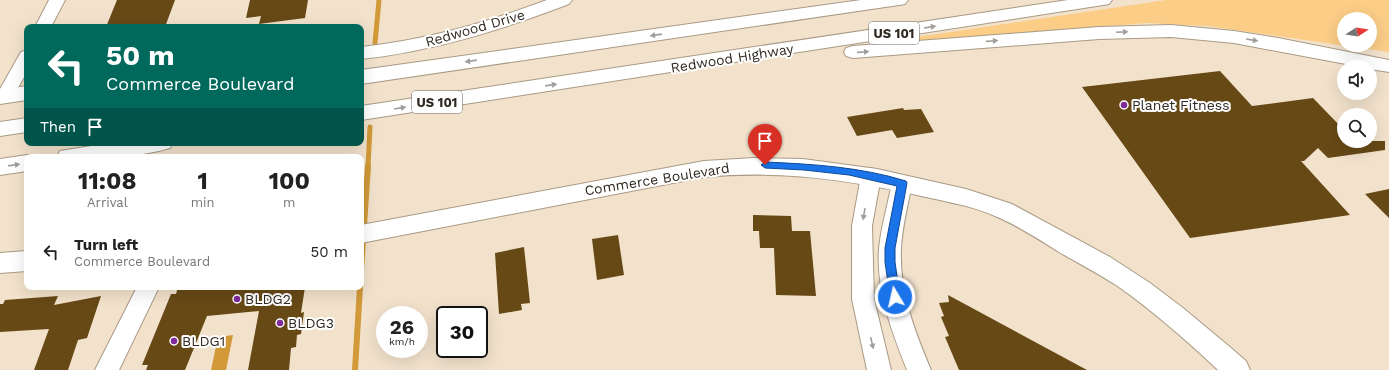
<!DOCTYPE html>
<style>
:root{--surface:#fff;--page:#f2f2f2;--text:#222;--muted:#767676}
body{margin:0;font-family:"Work Sans",sans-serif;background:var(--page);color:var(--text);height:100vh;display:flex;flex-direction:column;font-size:15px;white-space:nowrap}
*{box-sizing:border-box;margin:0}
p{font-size:13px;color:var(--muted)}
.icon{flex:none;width:22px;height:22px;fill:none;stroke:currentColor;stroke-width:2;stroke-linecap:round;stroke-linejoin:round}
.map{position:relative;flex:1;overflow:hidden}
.panel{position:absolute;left:24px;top:154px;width:340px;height:136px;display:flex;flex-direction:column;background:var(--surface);border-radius:8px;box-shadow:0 4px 16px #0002}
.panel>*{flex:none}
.banner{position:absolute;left:24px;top:24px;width:340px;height:122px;border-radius:8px;box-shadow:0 4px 16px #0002;background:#00695c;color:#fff;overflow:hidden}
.needle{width:26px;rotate:78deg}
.tools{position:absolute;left:1337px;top:12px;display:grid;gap:8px}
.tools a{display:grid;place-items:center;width:40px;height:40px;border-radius:50%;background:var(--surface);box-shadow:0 4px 16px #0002;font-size:20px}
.speed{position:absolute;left:376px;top:306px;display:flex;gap:8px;font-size:20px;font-weight:700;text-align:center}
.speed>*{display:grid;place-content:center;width:52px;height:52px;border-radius:50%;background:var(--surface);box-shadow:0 4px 16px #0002;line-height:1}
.speed small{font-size:10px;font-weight:400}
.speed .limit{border:2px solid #111;border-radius:6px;background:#fff;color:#111}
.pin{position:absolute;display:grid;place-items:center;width:34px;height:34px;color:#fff;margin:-41px -17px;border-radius:50% 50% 50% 0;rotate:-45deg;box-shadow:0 0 4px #0007}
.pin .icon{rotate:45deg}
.me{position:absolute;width:44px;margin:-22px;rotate:351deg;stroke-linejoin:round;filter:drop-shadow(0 0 3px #0008)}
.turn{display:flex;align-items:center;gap:14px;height:84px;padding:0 16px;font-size:18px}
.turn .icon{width:52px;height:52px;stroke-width:2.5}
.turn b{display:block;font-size:28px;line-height:34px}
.then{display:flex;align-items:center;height:38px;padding:0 16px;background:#0003;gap:8px;font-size:15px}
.eta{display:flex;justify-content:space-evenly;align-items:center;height:68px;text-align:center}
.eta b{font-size:24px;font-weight:700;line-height:28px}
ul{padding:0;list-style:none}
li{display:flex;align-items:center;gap:12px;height:60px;padding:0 16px}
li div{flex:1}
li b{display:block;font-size:15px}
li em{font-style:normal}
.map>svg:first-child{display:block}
.green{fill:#fbcd87;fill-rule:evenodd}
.water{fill:#d19938}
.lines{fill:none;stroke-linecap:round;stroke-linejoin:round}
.stream-far1{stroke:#d19938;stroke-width:5}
.stream{stroke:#d19938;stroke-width:6}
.building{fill:#674916}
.minor-casing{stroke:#a99a85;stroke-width:2}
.tertiary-casing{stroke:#a99a85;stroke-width:2}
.secondary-casing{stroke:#a99a85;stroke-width:2}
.motorway-casing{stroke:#a99a85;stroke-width:2}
.minor{fill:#fff;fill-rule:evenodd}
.tertiary{fill:#fff;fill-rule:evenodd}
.secondary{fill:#fff;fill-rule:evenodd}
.motorway{fill:#fff;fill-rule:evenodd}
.oneway{fill:#a19e9b}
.route{fill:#1a73e8;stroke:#114b97}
.poi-dot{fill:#7e2a99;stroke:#fff;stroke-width:1.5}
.labels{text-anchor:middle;stroke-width:4;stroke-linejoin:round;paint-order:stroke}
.shield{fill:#fff;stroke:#6d6863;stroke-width:1}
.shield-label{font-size:13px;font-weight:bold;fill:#2e2820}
.street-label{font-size:14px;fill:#2e2820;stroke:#fff}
.poi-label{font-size:14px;fill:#2e2820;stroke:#fff;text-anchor:start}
</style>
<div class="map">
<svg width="1389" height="370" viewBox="0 0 1389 370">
<rect width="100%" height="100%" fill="#f2e2cc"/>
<path class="green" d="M1166 0H1389V52L1207 26 1147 23 906 43 903 39ZM1344 19H1370V45H1344Z"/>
<path class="water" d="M233 335 226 370H211L218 337Z"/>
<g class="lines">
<g class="stream-far1">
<path d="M375 43 379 0"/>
<path d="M368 167 370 127"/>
</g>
<g class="stream">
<path d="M361 270 368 166"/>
<path d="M355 370 360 287"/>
</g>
</g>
<g class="building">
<path d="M117 0H175L165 27H106Z"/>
<path d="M250 0H308L305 18 259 24 261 16 246 18Z"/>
<path d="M1220 71 1252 106 1313 98 1344 130V141H1385V150L1328 158 1318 148 1304 161H1301L1350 215 1190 238 1082 87Z"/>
<path d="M903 108 904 110 921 109 934 132 897 138 892 130 857 136 847 117Z"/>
<path d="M1389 189V218L1365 194Z"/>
<path d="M753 215 791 216 792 231H810L816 296 776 295 774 248H760L759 231H753Z"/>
<path d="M618 235 624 275 597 280 592 239Z"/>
<path d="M524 247 530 303 521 304 522 310 499 314 495 253Z"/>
<path d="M178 287H305L301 313 304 312 301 334 297 335 296 347 291 348 289 370H248L259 311 207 316 185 370H146L148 365H142L171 294H176Z"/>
<path d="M948 295 1087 370H959L945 337 949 336 941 317 944 316 939 303 949 302Z"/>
<path d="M58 296 54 305 101 296 87 338 78 340 68 370H34L49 329 0 332V304H3L5 300Z"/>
</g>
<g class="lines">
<g class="minor-casing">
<g id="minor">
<path d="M49 0H65L51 27H35Z"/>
<path d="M27 50V72L11 100 5 102 0 101V89L21 52Z"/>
<path d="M871 168 878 171 881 176 872 226 874 299 891 370H867L852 299V226L861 176 864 171Z"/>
<path d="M902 175 909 178 912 183C908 205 902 227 901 249 899 291 915 332 931 370H907C892 332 876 290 879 249 880 236 883 223 886 210 889 199 890 187 895 178Z"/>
<path d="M137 287H159L119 370H95Z"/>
</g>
</g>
<g class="tertiary-casing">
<g id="tertiary">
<path d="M754 158 803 159 877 169 966 189 1012 204 1110 257 1150 283 1183 308 1231 348 1246 361 1250 370H1218C1186 340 1152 310 1116 285 1097 273 1078 263 1059 252 1038 239 1017 225 995 216 970 205 943 201 917 195 844 179 778 170 704 177L361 243V225L704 161Z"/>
<path d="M27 251V271L0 273V253Z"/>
</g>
</g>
<g class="secondary-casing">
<g id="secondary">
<path d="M547 0H572L569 4C501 30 434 51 361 59V47C427 40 485 23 547 0Z"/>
<path d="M27 86V100L0 104V90Z"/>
</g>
</g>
<g class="motorway-casing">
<g id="motorway">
<path d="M861 0H908L905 4 899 5 361 84V70Z"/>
<path d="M1068 0H1112L1109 4 1103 5 361 120V106Z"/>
<path d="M1171 25 1234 31 1278 38 1389 60V72L1370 69V67H1362L1234 43 1171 37 1099 39 853 58 846 56 844 52 846 48 853 46 1099 27Z"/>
<path d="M27 118V132L0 136V122Z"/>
<path d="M110 143H173L170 148C134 159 95 157 57 157L60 151Z"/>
<path d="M27 155 34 157H27V171L0 175V159Z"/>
</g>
</g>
<use href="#minor" class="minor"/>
<use href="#tertiary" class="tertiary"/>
<use href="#secondary" class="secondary"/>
<use href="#motorway" class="motorway"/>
</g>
<defs><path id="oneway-solid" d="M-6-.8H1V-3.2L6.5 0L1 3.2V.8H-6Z"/></defs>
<g class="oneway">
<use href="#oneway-solid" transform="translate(930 27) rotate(-9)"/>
<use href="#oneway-solid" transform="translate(1122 32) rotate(-3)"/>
<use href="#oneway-solid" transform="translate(656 35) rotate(172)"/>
<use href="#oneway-solid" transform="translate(1252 40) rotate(9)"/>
<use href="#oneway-solid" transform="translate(992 41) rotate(-4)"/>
<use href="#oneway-solid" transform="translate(863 52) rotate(-4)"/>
<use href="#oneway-solid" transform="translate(471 61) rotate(172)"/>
<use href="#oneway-solid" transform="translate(551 85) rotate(-8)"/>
<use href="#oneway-solid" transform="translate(400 108) rotate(-9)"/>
<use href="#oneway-solid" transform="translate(14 165) rotate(-8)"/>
<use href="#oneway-solid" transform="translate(864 214) rotate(100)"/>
<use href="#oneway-solid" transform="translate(872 343) rotate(77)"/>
</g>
<path class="route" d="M765 162C812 164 861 167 906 181L907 183 895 248V262L900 297 899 300 895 301 892 300 890 297 885 262V248L897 186 849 175 804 170 765 168 761 165Z"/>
<g class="poi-dot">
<circle cx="1124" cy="105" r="4"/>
<circle cx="237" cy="299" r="4"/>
<circle cx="280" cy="323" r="4"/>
<circle cx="174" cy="341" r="4"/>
</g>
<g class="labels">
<g class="shield">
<rect x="869" y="22" width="50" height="22" rx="3"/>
<rect x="412" y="91" width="50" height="22" rx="3"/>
</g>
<g class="shield-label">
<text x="894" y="38">US 101</text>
<text x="437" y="107">US 101</text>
</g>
<g class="street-label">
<text transform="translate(475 28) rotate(-16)" y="5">Redwood Drive</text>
<text transform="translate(732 58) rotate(-9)" y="5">Redwood Highway</text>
<text transform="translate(657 179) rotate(-9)" y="5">Commerce Boulevard</text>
</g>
<g class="poi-label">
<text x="1132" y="110">Planet Fitness</text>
<text x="245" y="304">BLDG2</text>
<text x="288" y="328">BLDG3</text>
<text x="182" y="346">BLDG1</text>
</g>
</g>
</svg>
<div class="tools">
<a><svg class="needle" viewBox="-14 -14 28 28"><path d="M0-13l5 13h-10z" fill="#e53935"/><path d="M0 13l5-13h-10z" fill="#767676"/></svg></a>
<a><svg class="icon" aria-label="sound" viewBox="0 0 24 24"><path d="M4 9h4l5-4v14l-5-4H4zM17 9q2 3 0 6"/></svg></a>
<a><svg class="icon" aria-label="search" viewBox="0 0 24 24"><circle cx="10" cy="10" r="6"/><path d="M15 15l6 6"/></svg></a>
</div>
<div class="speed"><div>26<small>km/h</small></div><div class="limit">30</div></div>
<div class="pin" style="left:765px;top:165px;background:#d93025"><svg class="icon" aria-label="arrive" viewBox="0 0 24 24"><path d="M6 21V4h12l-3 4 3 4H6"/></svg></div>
<svg class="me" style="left:895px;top:297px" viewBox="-20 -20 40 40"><circle r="17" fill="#1a73e8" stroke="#fff" stroke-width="3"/><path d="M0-11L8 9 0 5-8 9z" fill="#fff"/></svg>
<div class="banner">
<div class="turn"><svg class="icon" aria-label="left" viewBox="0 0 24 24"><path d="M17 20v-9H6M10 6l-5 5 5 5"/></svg><div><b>50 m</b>Commerce Boulevard</div></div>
<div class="then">Then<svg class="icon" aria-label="arrive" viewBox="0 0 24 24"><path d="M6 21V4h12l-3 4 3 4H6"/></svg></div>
</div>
<section class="panel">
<div class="eta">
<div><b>11:08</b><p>Arrival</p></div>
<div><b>1</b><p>min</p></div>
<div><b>100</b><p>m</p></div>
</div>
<ul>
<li><svg class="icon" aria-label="left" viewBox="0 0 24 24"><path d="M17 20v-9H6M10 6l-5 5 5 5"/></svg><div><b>Turn left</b><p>Commerce Boulevard</p></div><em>50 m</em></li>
</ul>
</section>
</div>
